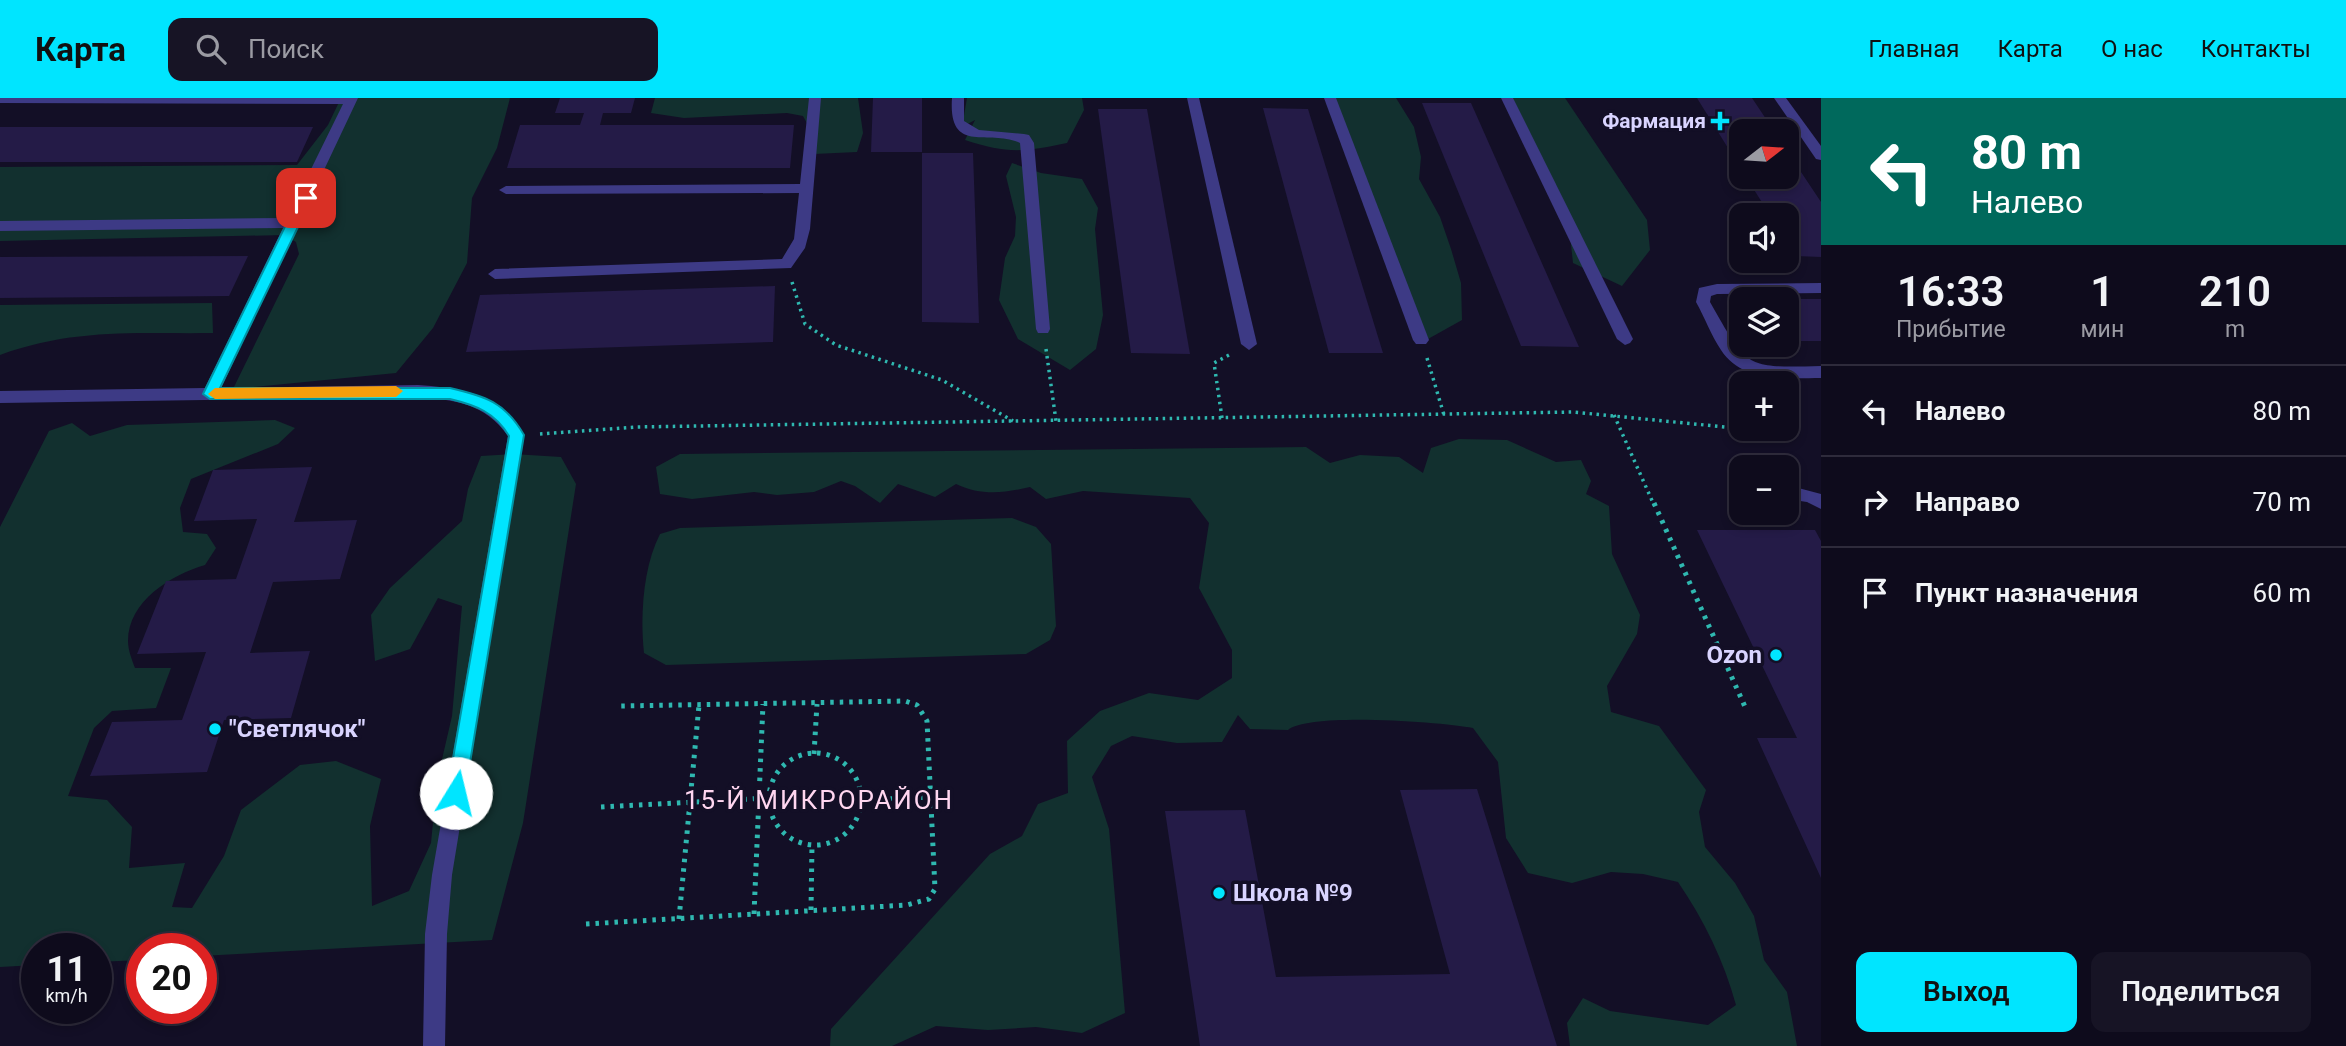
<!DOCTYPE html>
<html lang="ru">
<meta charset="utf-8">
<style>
:root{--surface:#0e0b1c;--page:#171425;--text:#f1f3f6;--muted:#9b9ba3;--line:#2e2b3b;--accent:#00e5ff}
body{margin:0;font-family:Roboto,sans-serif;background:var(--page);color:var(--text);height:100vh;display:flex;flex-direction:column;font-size:26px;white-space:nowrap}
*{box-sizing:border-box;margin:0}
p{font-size:23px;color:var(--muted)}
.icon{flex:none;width:38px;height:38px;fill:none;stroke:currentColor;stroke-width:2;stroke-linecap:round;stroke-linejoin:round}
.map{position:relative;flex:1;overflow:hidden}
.panel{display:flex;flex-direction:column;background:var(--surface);width:525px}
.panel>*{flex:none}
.banner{background:#00695c;color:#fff;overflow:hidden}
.needle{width:46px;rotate:73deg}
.controls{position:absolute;left:1729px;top:21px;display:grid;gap:14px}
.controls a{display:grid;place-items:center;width:70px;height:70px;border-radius:14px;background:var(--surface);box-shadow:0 4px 10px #0003,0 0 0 2px var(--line);font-size:35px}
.speed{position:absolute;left:21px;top:835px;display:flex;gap:14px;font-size:35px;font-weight:700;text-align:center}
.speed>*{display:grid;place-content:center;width:91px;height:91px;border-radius:50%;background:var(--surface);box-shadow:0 4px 10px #0003,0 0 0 2px var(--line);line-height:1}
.speed small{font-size:18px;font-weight:400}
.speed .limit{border:10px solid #d22;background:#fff;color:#111}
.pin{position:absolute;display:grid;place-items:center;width:60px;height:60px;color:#fff;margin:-30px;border-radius:14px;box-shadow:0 4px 10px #0006}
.me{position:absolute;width:77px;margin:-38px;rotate:9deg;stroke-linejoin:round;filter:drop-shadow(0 0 5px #0008)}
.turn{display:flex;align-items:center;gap:24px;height:147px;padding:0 35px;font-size:32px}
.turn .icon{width:91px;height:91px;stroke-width:2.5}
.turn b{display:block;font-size:49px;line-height:60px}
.eta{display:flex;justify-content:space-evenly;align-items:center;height:119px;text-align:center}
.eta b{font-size:42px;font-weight:600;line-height:49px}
.button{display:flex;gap:14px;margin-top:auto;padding:14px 35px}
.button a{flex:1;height:80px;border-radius:14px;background:var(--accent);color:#111;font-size:28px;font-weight:600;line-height:80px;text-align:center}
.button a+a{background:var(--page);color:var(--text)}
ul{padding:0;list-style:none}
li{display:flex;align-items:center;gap:21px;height:91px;padding:0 35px;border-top:2px solid var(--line)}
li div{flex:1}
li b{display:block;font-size:26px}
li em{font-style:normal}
header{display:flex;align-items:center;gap:42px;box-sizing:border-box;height:98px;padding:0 35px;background:var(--accent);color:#111}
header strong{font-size:33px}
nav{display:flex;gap:38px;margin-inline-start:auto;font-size:24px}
.search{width:490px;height:63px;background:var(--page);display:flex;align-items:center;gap:18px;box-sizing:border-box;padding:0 24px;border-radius:14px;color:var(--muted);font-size:26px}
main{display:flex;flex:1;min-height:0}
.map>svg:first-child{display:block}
.green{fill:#12302f}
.building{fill:#241b47}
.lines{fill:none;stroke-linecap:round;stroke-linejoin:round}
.path-far1{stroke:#2fb8b0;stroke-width:3.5;stroke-dasharray:2.5 4.5;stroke-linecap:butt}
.path{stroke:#2fb8b0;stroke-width:5;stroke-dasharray:3.5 6;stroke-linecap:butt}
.lane{fill:#3d3a85;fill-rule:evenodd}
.route{fill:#00e5ff;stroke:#0095a6;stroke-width:2}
.slow{fill:#f59e0b}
.poi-dot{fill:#00e5ff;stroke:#130f26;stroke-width:2.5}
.labels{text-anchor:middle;stroke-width:7;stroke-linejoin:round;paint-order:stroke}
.far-poi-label{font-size:21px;font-weight:bold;fill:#d9d4ff;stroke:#130f26;text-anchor:end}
.poi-label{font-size:24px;font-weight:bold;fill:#d9d4ff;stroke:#130f26;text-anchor:start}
.neighbourhood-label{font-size:26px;letter-spacing:2px;fill:#ffd6f0;stroke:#130f26}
</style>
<header>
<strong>Карта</strong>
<div class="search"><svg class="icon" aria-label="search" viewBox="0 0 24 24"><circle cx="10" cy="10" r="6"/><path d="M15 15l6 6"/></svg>Поиск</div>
<nav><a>Главная</a><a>Карта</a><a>О нас</a><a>Контакты</a></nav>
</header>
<main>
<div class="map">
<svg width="1821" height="948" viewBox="0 0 1821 948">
<rect width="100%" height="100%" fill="#130f26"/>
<g class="green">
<path d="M341 0H510L497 50 472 100 467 165 433 230 396 275 233 291 299 156 296 144 284 137 0 143V69L297 67 328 27Z"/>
<path d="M655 0H858L863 35 857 54 814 56 815 40 803 18 787 15 684 20 651 15Z"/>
<path d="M967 0H1082L1084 12 1067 45C1024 54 1007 56 965 42L975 22 962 29Z"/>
<path d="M1334 0H1396L1414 29 1421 59 1419 81 1440 119 1451 151 1461 185 1462 222 1428 241Z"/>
<path d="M1512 0H1565L1647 122 1650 152 1622 188 1573 165 1569 128Z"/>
<path d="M1012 65 1041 75 1082 81 1098 110 1095 131 1103 217 1096 251 1070 272 1018 241 999 202 1005 160 1015 138 1016 119 1006 78Z"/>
<path d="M212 205 213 235C136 236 74 230 0 257V207Z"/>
<path d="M275 322 295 330 278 346 191 381 180 410 183 434 207 436 216 450 205 467C171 477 128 503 128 543 128 552 132 562 135 570H171L156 610 112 613 94 630 68 698 107 702 132 729 129 770 185 765 172 809 192 810 224 758 241 712 300 667 336 663 381 681 370 728 372 808 409 793 431 745 437 683 452 618 462 508 438 500 410 551 375 563 371 517 390 490 462 423 468 391 481 358 513 356 561 359 576 386 523 725 492 842 201 858V850H142V862L96 864V850H37V867L0 869V429L49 333 72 325 90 338 127 327Z"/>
<path d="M1459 341 1507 342 1556 364 1581 362 1591 383 1586 396 1609 408 1612 456 1640 517 1637 536 1607 588 1611 614 1659 628 1706 692 1699 714 1705 749 1735 785 1754 818 1764 862 1787 894 1797 948H1570L1567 925 1583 900 1610 913 1708 927 1736 907C1724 863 1704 822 1678 784L1643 776 1611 774 1572 785 1528 775 1506 740 1498 664 1473 630C1441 624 1309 614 1288 632L1250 631 1238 617 1222 644 1177 645 1132 638 1111 648 1092 679 1109 731 1125 915 1082 935 1036 929 988 932 936 928 892 948H830L831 931 990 756 1022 738 1038 706 1068 695 1067 643 1100 613 1149 595 1198 602 1232 580V552L1199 490 1209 425 1190 400 1083 393 1046 401 1030 389C1005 395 981 398 956 386L935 399 898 386 880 405 855 388 841 383 814 394 777 397 754 394 692 401 660 396 656 369 680 356 1306 349 1330 365 1360 357 1399 359 1423 375 1431 350Z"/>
<path d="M1012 420 1036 429 1051 446 1056 528 1050 542 1026 556 666 567 644 555C640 518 643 469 660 436L680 430Z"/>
</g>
<g class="building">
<path d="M560 0H635L631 15H603L600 27H794L790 70H507L520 27H580L584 15H555Z"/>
<path d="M873 0H922V54H871Z"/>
<path d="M1697 0H1752L1774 33H1741V71Z"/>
<path d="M1422 5H1471L1579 249 1521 248Z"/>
<path d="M1263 10 1308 11 1383 255H1329Z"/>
<path d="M1098 11H1147L1190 256 1131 255Z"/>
<path d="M0 29H313L297 64H0Z"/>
<path d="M1787 53 1821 104V159L1796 158 1787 144V117H1770L1746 79H1787Z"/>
<path d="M922 55H973L979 225 922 224Z"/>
<path d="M248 158 229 198 0 200V159Z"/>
<path d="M775 188 773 244 466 254 480 197Z"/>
<rect x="1787" y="201" width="34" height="42"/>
<path d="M312 369 294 424 357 422 340 481 273 484 250 555 310 553 291 620 224 622 207 674 90 678 112 624 182 622 206 554 137 556 166 483 236 481 257 421 194 423 213 372Z"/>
<path d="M1697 432H1815L1821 443V780L1757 640H1797Z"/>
<path d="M1477 691 1557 948H1200L1165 713 1245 712 1276 879 1450 876 1400 692Z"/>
</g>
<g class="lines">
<g class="path-far1">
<path d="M792 184 805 226 836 247 942 282 1013 323"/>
<path d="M1046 251 1056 323"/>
<path d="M1427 260 1444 317"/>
<path d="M1614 317 1654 407"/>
<path d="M1222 320 1214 265 1229 257"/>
<path d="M540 336 636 329 1573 314 1725 329"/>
</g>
<g class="path">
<path d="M1654 405 1746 611"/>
<circle cx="815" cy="701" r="46"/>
<path d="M814 656 817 606"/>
<path d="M862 702 932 699"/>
<path d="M601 709 768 700"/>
<path d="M811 812 812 747"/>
<path d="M754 816 763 606"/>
<path d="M679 821 699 607"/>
<path d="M586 826 907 807 929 801 935 791 927 623 917 607 905 603 620 608"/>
</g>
<g class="lane">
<path d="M0 0H358L221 290 418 287C461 290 502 296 524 337L452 777 447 836 445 948H423L425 836 432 777 508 338C485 305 455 302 418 299L0 305V293L205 290 283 130 0 133V123L287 120 343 6 0 5Z"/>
<path d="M809 0H821L810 131 805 150 791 170 495 181 488 176 495 171 782 161 794 141 799 95 506 96 499 92 506 88 800 86Z"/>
<path d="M952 0H964V23L979 32 1024 36 1029 37 1034 45 1050 231 1048 235H1038L1036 231 1020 45C989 30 948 58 952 0Z"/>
<path d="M1187 0H1199L1257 246 1249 252 1241 246Z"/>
<path d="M1324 0H1336L1429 242 1426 246H1416L1413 242Z"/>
<path d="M1501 0H1513L1633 241 1630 245 1625 247 1617 241Z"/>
<path d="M1774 0H1786L1821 48V62L1816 61Z"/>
<path d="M1821 185V195L1717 196 1711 198 1710 204C1748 270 1743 270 1821 268V280C1787 280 1742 285 1721 252 1711 237 1705 220 1696 204L1699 190 1717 186Z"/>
<path d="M1787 387 1821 396V411L1807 404 1787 401Z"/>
</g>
</g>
<path class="route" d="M306 96 312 100 220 290H450C485 298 505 304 524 337L465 695 462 701 456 703 450 701 447 695 509 338C495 314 475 307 450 301H210L203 296 299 100Z"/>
<path class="slow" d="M396 288 403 293 396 299 215 301 208 296 215 290Z"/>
<g class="poi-dot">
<path d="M1716.5 12.5h7v7h7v7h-7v7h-7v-7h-7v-7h7z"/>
<circle cx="1776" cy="557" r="7"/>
<circle cx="215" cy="631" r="7"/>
<circle cx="1219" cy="795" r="7"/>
</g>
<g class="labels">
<g class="far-poi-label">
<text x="1706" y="30">Фармация</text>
</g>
<g class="poi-label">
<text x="1762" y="565" text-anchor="end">Ozon</text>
<text x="229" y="639">"Светлячок"</text>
<text x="1233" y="803">Школа №9</text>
</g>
<g class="neighbourhood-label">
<text x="819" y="711">15-Й МИКРОРАЙОН</text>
</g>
</g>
</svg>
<div class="controls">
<a><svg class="needle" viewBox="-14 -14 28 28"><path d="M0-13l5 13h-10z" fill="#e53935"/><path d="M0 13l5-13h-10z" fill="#9b9ba3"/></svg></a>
<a><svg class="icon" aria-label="sound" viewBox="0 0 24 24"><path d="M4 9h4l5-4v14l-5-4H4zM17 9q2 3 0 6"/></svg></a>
<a><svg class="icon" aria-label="layers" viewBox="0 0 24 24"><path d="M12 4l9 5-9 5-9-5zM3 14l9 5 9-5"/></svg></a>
<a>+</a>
<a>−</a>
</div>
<div class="speed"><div>11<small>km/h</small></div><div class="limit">20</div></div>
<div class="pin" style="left:306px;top:100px;background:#d93025"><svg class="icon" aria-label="arrive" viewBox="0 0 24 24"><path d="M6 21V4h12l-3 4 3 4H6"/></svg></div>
<svg class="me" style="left:456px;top:695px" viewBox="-20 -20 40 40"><circle r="19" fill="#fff"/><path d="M0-13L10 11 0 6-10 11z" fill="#00e5ff"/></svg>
</div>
<section class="panel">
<div class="banner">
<div class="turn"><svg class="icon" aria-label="left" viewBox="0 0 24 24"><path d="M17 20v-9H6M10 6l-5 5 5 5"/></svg><div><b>80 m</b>Налево</div></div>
</div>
<div class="eta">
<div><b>16:33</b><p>Прибытие</p></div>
<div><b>1</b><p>мин</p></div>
<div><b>210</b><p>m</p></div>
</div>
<ul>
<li><svg class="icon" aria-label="left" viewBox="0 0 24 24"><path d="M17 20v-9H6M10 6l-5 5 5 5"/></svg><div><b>Налево</b></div><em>80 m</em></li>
<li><svg class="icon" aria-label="right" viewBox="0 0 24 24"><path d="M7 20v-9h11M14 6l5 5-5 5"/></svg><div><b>Направо</b></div><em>70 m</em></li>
<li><svg class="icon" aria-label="arrive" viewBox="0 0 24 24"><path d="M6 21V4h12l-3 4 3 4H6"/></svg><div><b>Пункт назначения</b></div><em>60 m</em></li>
</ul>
<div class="button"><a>Выход</a><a>Поделиться</a></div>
</section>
</main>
